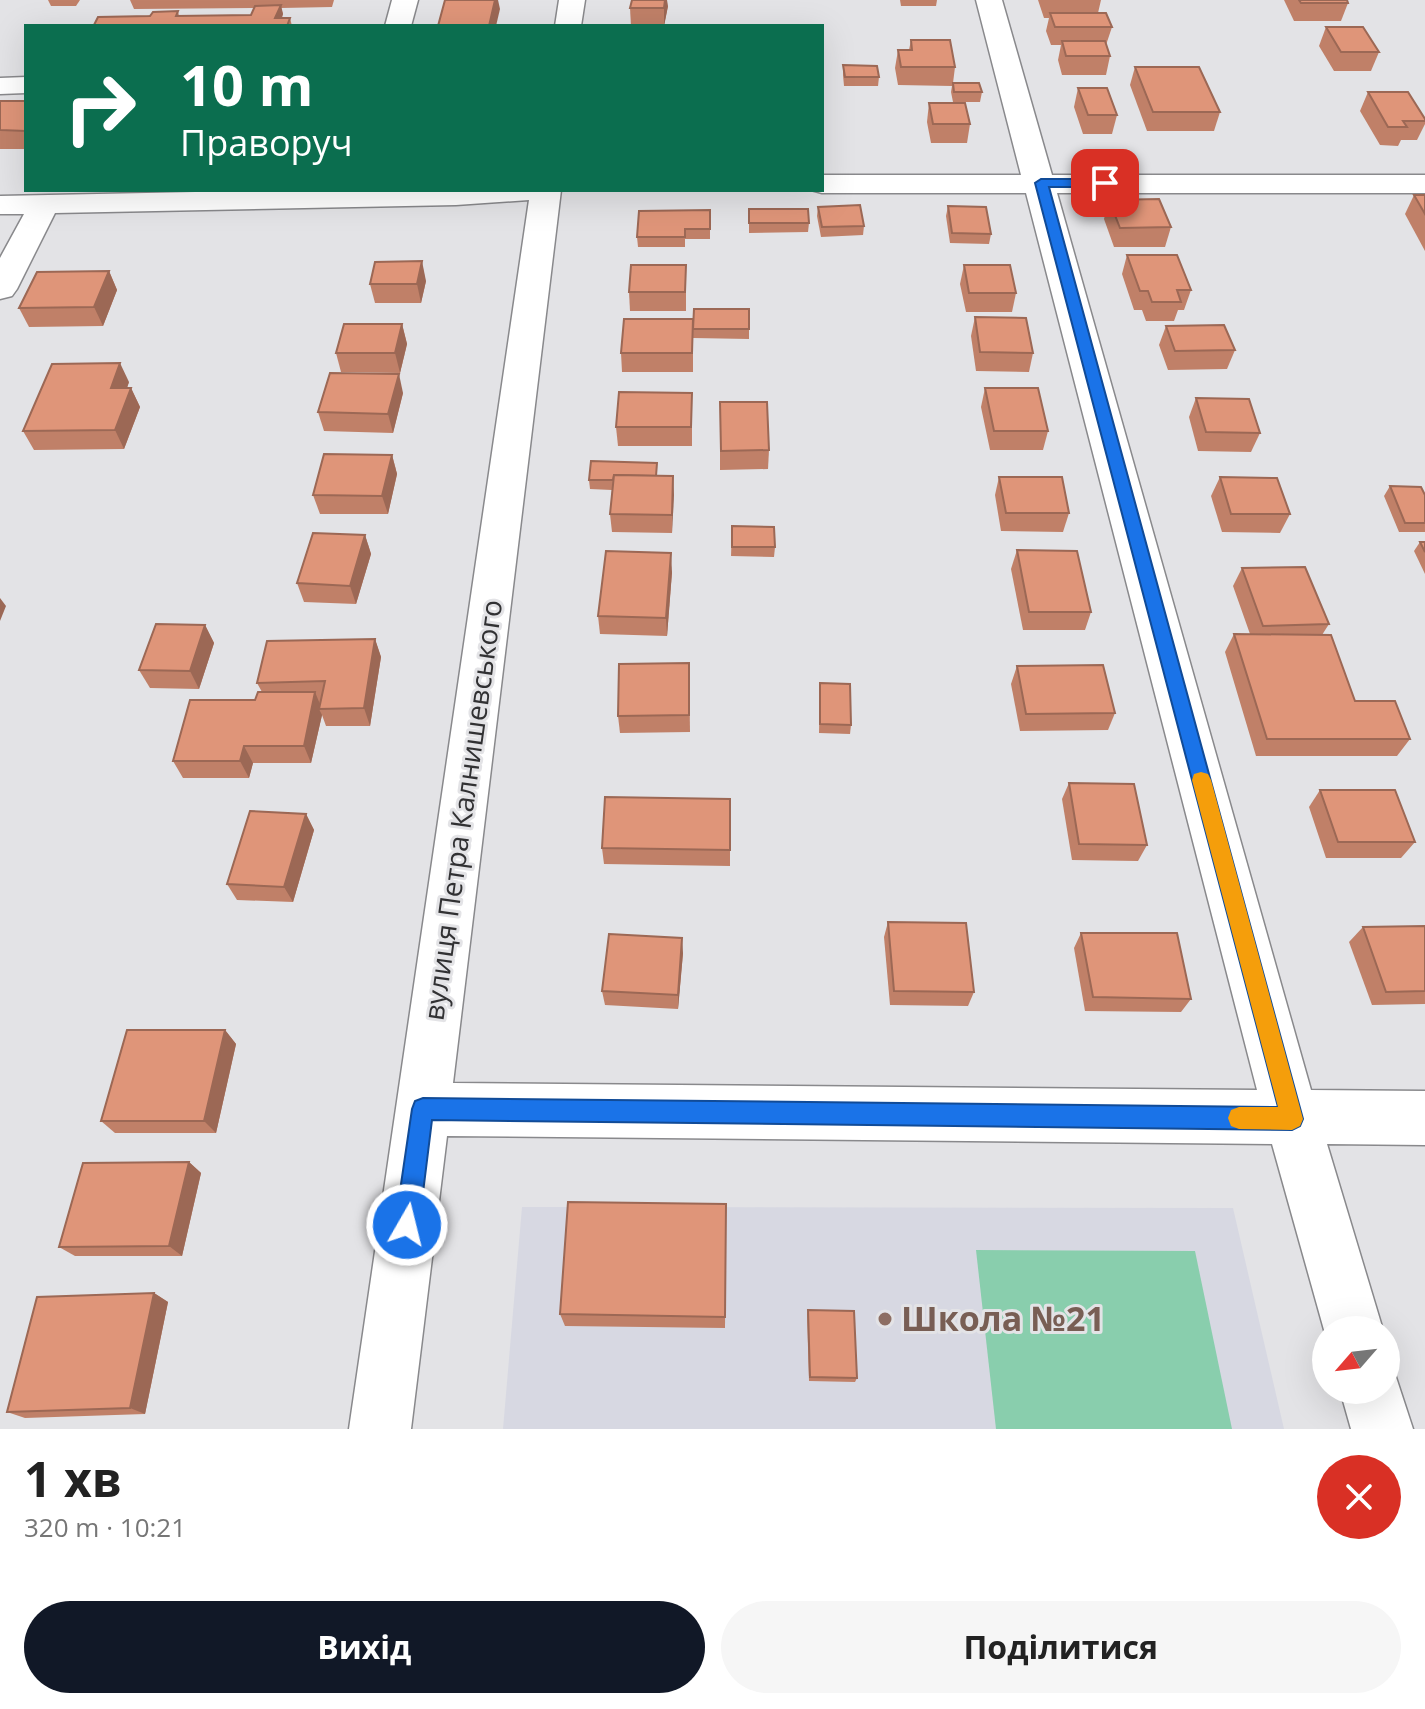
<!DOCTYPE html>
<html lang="uk">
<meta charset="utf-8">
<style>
:root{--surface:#fff;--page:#f6f6f6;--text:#222;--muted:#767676;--accent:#111827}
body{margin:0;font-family:"Open Sans",sans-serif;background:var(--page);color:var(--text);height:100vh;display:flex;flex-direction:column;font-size:30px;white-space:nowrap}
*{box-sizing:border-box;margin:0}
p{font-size:26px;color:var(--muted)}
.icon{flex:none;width:44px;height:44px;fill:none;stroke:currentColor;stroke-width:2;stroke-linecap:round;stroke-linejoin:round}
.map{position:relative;height:1429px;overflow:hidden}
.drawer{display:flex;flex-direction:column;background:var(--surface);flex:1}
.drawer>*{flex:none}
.banner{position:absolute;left:24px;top:24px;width:800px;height:168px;border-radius:0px;box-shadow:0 8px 32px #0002;background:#0b6e4f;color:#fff;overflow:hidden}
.needle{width:52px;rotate:242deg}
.buttons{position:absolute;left:1312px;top:1316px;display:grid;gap:16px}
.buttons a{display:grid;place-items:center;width:88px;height:88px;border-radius:50%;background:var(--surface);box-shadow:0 8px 32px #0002;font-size:40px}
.pin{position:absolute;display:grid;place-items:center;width:68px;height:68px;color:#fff;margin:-34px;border-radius:16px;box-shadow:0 4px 12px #0006}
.me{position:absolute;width:88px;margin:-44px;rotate:8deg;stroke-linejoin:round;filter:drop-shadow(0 0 6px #0008)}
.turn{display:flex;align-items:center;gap:28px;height:168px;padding:0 24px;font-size:36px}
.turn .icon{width:104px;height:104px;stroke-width:2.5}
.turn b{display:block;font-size:56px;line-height:68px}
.round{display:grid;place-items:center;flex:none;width:84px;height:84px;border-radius:42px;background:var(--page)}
.headline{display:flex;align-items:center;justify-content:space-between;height:136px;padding:0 24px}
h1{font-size:48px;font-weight:700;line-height:60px}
.cta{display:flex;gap:16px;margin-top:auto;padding:16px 24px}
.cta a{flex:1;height:92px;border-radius:48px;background:var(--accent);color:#fff;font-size:32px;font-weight:700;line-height:92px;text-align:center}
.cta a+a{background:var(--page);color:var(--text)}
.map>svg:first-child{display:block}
.built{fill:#d7d8e2}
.green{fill:#89cead}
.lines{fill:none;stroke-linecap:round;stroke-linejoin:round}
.minor-casing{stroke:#89898c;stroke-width:3}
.minor{fill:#fff;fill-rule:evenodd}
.wall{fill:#c08068}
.shaded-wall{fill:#9c6855}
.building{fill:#df9579;stroke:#9c6855;stroke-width:2}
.route{fill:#1a73e8;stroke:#114b97;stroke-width:2}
.slow{fill:#f59e0b}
.education-dot{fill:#8d6e63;stroke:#e3e3e6;stroke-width:3}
.labels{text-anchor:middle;stroke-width:6;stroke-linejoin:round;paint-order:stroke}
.street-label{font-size:28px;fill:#313133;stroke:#e3e3e6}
.near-education-label{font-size:34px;font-weight:bold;fill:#785e54;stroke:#e3e3e6;text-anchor:start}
</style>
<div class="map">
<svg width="1425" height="1429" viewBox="0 0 1425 1429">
<rect width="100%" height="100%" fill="#e3e3e6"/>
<path class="built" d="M522 1207 1233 1208 1284 1429H503Z"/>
<path class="green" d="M976 1250 1195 1251 1232 1429H996Z"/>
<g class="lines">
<g class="minor-casing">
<g id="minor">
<path d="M392 0H418L411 26H385Z"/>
<path d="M559 0H585L581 26H555Z"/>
<path d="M976 0H1002L1052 175H1425V193H1057L1311 1090 1425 1091V1145L1327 1144 1383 1330H1326V1337L1272 1144 447 1136 411 1429H349L529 200 456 205 55 213 17 289 12 296 0 299V258L24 214H0V196L288 190H561L453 1083 1257 1090 1026 193H822L811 190H822V175H1021Z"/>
<path d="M26 77V93L0 94V78Z"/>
<path d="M1386 1366 1393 1368 1413 1429H1351L1340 1390H1386Z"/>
</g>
</g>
<use href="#minor" class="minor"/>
</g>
<g class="wall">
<path d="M48 0H80L76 6H51Z"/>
<path d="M130 0H334L332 7 281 8 283 14 282 18H290L292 26H83L178 11 179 16 251 15 254 8 134 9Z"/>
<path d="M900 0H937L936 6H901Z"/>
<path d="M1038 0H1101L1098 13 1112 27 1106 45 1110 56 1106 75H1062L1058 60 1061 45H1051L1046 31 1049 18H1044Z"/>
<path d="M1284 0H1347L1348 3 1341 21H1294Z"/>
<path d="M668 6 664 26H631L630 8Z"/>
<path d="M1326 27 1379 52 1371 71H1334L1319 46Z"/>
<path d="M911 40 955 67 953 83 982 92 980 102H953L951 92 952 86 898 85 895 68 898 50H909Z"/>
<path d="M843 65 879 77 878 86H844L843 75Z"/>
<path d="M1135 67 1220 112 1214 131H1147L1130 85Z"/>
<path d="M1078 88 1117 115 1112 134H1083L1074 107Z"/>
<path d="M1368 92 1425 119V124L1417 140H1401L1398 146 1380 145 1360 111Z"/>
<rect x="0" y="101" width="26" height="48"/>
<path d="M929 103 970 124 967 143H931L927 122Z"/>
<path d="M1414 195H1425V251L1405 214Z"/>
<path d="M1109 200 1171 227 1165 247H1114L1104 219Z"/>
<path d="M948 206 991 234 989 244 950 243 946 216Z"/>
<path d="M818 207 864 226 863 235 821 237 817 216Z"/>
<path d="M749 209 809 223 808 232 749 233Z"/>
<path d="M710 210V239H685V247H638L637 237Z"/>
<path d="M1127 255 1191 290 1184 310H1178L1174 321H1146L1142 310H1134L1122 274Z"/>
<path d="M686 265V311H630L629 292Z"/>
<path d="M964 265 1016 293 1012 312H966L960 284Z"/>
<path d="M109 271 117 290 103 326 29 327 19 308Z"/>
<path d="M426 281 421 303H375L370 284Z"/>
<path d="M749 309V339L693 338V372H622L621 353 693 319Z"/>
<path d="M975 317 1033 353 1029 372 976 371 971 336Z"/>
<path d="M402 324 407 344 400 373 341 372 336 353Z"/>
<path d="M1166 326 1235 350 1227 369 1168 370 1159 345Z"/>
<path d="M129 382 127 388H131L140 407 124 449 34 450 23 431Z"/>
<path d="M985 388 1048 431 1043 450H990L981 407Z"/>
<path d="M403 393 393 433 324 431 318 412Z"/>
<path d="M1196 398 1260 433 1251 452 1198 451 1189 417Z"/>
<path d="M720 402 769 450 768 469 720 470Z"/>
<path d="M692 412V446H618L616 427Z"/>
<path d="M392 455 397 474 388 514H320L313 495Z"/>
<path d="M657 476H673L672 533 612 532 610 514 612 490 590 489 589 480Z"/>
<path d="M999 477 1069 513 1063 532 1001 531 995 495Z"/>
<path d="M1220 477 1290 514 1280 533 1222 532 1211 496Z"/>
<path d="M1390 486 1425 495V532H1399L1384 496Z"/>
<path d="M732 526 775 547 774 557 731 556Z"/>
<path d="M365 535 371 554 356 604 304 602 297 583Z"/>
<path d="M1420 542H1425V574L1414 551Z"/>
<path d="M1017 550 1091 612 1085 630H1023L1011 569Z"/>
<path d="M1242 568 1329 624 1322 635 1355 701 1410 739 1397 756H1256L1225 652 1234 634H1250L1233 586Z"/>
<path d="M672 572 667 636 600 634 598 616Z"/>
<path d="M205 625 214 643 199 689 150 688 139 670Z"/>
<path d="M375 639 381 657 370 726H326L322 715 311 763H253L249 778H183L173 761 255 700 262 692 257 683Z"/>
<path d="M689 663 690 732 620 733 618 716Z"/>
<path d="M1017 666 1115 713 1108 730 1020 731 1011 684Z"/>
<path d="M820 683 851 725 850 734 819 733Z"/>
<path d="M1069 783 1147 845 1138 861 1072 860 1062 799Z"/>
<path d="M1320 790 1415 842 1401 858H1326L1309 807Z"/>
<path d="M730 799V866L604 864 602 848Z"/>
<path d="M306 814 314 830 293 902 237 900 227 884Z"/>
<path d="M888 922 974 992 968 1006 890 1005 884 937Z"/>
<path d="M1425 926V1004L1372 1005 1349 942 1363 927Z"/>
<path d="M1081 933 1191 999 1181 1012 1085 1011 1074 948Z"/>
<path d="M683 953 678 1009 605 1005 602 991Z"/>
<path d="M225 1030 236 1044 216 1133H115L101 1121Z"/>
<path d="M189 1162 201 1173 182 1256H75L59 1247Z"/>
<path d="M726 1204 725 1328 565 1326 560 1314Z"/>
<path d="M154 1293 168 1302 145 1414 25 1418 7 1412Z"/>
<path d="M808 1310 857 1378 855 1382 809 1381 807 1314Z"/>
</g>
<g class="shaded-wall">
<path d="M495 0H498L500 9 496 26H489Z"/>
<path d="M665 0H667L668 6 664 26V8Z"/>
<path d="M281 5 283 14 278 26 275 18Z"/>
<path d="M422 261 426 281 421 303 417 284Z"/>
<path d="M109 271 117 290 103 326 94 307Z"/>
<path d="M402 324 407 344 400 373 395 353Z"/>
<path d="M120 363 129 382 120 407 111 388Z"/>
<path d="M399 374 403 393 393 433 388 414Z"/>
<path d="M131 388 140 407 124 449 115 430Z"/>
<path d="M392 455 397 474 388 514 382 496Z"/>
<path d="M673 476 674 495 672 533V515Z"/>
<path d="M365 535 371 554 356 604 350 586Z"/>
<path d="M671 553 672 572 667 636 666 618Z"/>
<path d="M0 598 6 606 0 621Z"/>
<path d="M205 625 214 643 199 689 190 671Z"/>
<path d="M375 639 381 657 370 726 364 708Z"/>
<path d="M315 692 322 709H319L322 715 311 763 304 746Z"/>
<path d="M244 746 253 763 249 778 240 761Z"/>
<path d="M306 814 314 830 293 902 284 887Z"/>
<path d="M682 938 683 953 678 1009V995Z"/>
<path d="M225 1030 236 1044 216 1133 204 1121Z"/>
<path d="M189 1162 201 1173 182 1256 169 1246Z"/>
<path d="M154 1293 168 1302 145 1414 130 1408Z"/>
</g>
<g class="building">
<path d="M445 0H495L489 26H438Z"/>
<path d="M632 0H665L664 8H630Z"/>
<path d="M1299 0H1347L1348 3H1301Z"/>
<path d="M281 5 275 18H290L287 26H83L94 25 98 17 150 16 153 12 178 11 176 16 251 15 255 6Z"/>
<path d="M1050 13H1106L1112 27H1055Z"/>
<path d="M1326 27H1363L1379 52H1341Z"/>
<path d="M911 40H950L955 67H901L898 50H912Z"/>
<path d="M1062 41H1105L1110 56H1066Z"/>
<path d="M843 65 877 66 879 77H845Z"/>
<path d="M1135 67H1199L1220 112H1153Z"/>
<path d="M953 83H979L982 92H954Z"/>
<path d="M1078 88H1107L1117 115H1088Z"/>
<path d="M1368 92H1408L1425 119V121H1403L1407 127H1388Z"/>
<path d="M0 101H26V131L0 130Z"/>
<path d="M929 103H965L970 124H933Z"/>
<path d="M1414 195H1425V214Z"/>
<path d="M1159 199 1171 227 1120 228 1109 200Z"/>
<path d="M860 205 864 226 822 227 818 207Z"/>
<path d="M948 206 986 207 991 234 952 233Z"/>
<path d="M749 209H808L809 223H749Z"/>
<path d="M710 210V229H685V237H637L639 211Z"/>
<path d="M1127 255H1177L1191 290H1177L1181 302H1152L1148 291H1140Z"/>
<path d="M422 261 417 284H370L375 262Z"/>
<path d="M631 265H686L685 292H629Z"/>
<path d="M964 265H1010L1016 293H969Z"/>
<path d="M109 271 94 307 19 308 37 272Z"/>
<path d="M694 309H749V329H693Z"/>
<path d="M975 317 1026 318 1033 353 980 352Z"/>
<path d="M624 319H693L692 353H621Z"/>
<path d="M344 324H402L395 353H336Z"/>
<path d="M1224 325 1235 350 1175 351 1166 326Z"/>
<path d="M120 363 111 388H131L115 430 23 431 52 364Z"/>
<path d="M330 373 399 374 388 414 318 412Z"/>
<path d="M985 388H1038L1048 431H994Z"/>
<path d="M619 392 692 393 691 427H616Z"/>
<path d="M1196 398 1249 399 1260 433 1206 432Z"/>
<path d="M720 402H767L769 450 721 451Z"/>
<path d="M324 454 392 455 382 496 313 495Z"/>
<path d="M591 461 657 463 656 476 614 475 613 480H589Z"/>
<path d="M614 475 673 476 672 515 610 514Z"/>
<path d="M999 477H1062L1069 513H1006Z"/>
<path d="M1220 477 1277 478 1290 514H1231Z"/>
<path d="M1390 486 1421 487 1425 495V523H1405Z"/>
<path d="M732 526 774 527 775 547H732Z"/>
<path d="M313 533 365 535 350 586 297 583Z"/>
<path d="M1420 542H1425V552Z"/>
<path d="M1017 550 1077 551 1091 612H1029Z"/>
<path d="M606 551 671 553 666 618 598 616Z"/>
<path d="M1305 567 1329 624 1263 626 1242 568Z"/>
<path d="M156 624 205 625 190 671 139 670Z"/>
<path d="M1234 634 1331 635 1355 701H1395L1410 739H1267Z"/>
<path d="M375 639 364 708 319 709 325 681 257 683 267 641Z"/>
<path d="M689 663V715L618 716 619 664Z"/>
<path d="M1103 665 1115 713 1026 714 1017 666Z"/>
<path d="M820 683 850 684 851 725 820 724Z"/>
<path d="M258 692H315L304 746H244L240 761H173L190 700H255Z"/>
<path d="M1069 783 1134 784 1147 845 1079 844Z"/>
<path d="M1320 790H1395L1415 842H1338Z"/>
<path d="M605 797 730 799V850L602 848Z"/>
<path d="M250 811 306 814 284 887 227 884Z"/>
<path d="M888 922 966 923 974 992 894 991Z"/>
<path d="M1425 926V991L1386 992 1363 927Z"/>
<path d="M1081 933H1177L1191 999 1093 997Z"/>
<path d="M609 934 682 938 678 995 602 991Z"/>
<path d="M127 1030H225L204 1121H101Z"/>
<path d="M189 1162 169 1246 59 1247 83 1163Z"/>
<path d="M568 1202 726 1204 725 1317 560 1314Z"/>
<path d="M154 1293 130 1408 7 1412 37 1297Z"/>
<path d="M808 1310 854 1311 857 1378 810 1377Z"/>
</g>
<path class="route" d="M1041 179H1105L1112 183 1105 187H1049L1303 1119 1300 1126 1292 1130 432 1120 419 1225 415 1234 407 1237 399 1234 395 1225 412 1109 415 1101 423 1098 1278 1107 1035 183Z"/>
<path class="slow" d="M1201 772 1208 774 1211 780 1303 1119 1300 1126 1292 1130 1239 1129 1231 1126 1228 1118 1231 1110 1239 1107H1278L1192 780 1194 774Z"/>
<circle class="education-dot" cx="885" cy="1319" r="8"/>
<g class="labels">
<g class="street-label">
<text transform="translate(463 810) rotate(-82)" y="10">вулиця Петра Калнишевського</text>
</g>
<g class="near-education-label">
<text x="901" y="1331">Школа №21</text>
</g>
</g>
</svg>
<div class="buttons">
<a><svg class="needle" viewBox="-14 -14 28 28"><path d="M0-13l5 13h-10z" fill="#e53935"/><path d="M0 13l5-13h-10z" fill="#767676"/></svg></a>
</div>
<div class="pin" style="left:1105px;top:183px;background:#d93025"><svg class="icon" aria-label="arrive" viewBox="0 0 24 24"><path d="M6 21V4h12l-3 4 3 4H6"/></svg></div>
<svg class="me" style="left:407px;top:1225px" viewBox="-20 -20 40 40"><circle r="17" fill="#1a73e8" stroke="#fff" stroke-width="3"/><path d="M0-11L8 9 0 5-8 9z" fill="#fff"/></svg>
<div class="banner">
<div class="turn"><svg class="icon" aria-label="right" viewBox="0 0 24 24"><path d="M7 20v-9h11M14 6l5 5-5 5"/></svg><div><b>10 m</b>Праворуч</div></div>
</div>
</div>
<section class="drawer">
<div class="headline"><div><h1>1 хв</h1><p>320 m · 10:21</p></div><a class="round" style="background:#d93025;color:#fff"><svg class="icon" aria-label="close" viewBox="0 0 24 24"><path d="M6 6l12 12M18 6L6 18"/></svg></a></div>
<div class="cta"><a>Вихід</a><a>Поділитися</a></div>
</section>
